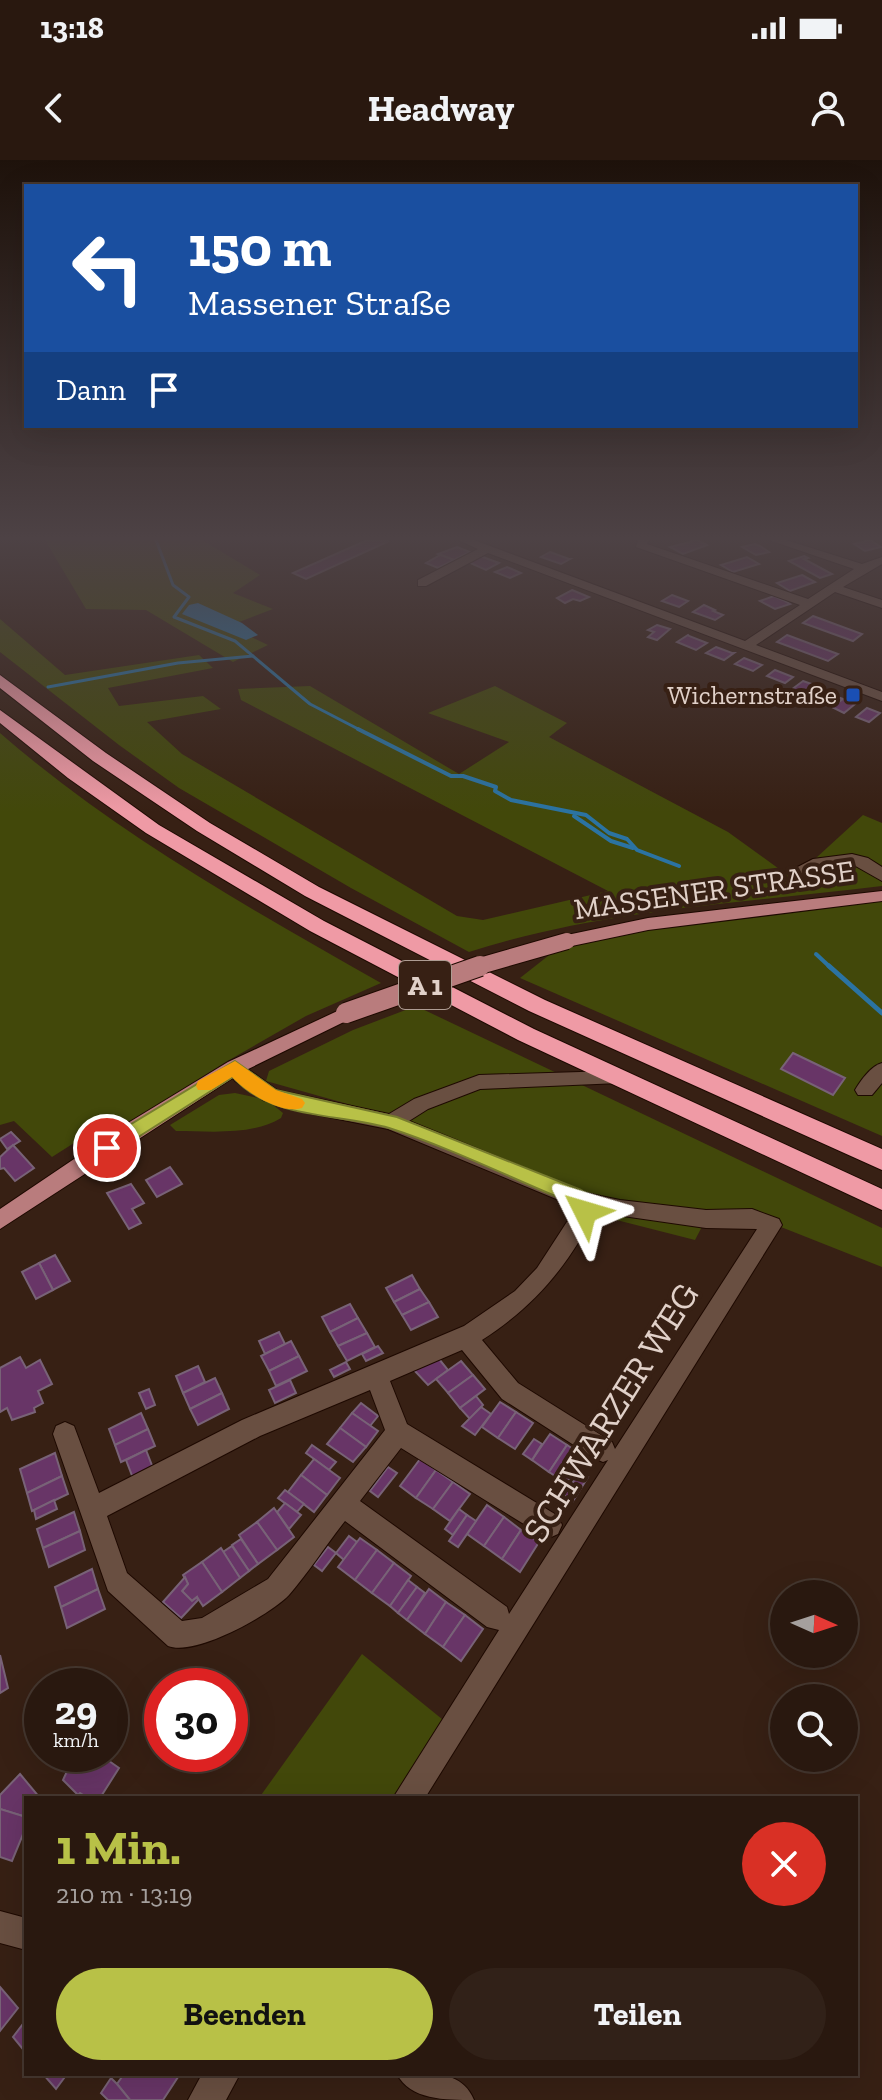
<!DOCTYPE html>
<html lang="de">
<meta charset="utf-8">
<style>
:root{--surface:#29180f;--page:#312118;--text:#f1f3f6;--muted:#a5a09e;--line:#45372f;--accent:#b8c147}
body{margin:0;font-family:"Zilla Slab",serif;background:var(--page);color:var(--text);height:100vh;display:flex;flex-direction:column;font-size:30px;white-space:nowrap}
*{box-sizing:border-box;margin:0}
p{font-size:26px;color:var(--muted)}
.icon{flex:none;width:44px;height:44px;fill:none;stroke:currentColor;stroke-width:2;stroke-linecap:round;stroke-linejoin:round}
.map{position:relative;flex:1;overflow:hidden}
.sheet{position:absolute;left:24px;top:1636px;width:834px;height:280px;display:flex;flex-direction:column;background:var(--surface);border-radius:0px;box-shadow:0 8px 32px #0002,0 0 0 2px var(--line)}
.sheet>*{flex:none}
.banner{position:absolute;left:24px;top:24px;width:834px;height:244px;border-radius:0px;box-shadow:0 8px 32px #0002,0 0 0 2px var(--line);background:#1a4fa0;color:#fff;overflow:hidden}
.needle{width:52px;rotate:93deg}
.fabs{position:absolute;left:770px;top:1420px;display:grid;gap:16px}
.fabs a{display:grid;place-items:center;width:88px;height:88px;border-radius:50%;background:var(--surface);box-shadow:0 8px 32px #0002,0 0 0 2px var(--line);font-size:40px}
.speed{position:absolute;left:24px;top:1508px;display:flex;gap:16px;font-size:40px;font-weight:700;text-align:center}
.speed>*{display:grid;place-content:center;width:104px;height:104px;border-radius:50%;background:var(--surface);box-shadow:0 8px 32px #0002,0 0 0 2px var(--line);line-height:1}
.speed small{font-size:20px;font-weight:400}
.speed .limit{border:12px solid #d22;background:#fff;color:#111}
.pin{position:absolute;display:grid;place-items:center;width:68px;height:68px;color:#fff;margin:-34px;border:4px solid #fff;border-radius:50%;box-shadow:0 2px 8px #0007}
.me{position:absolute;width:88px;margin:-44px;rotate:310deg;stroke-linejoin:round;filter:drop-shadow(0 0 6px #0008)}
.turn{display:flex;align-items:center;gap:28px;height:168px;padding:0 32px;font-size:36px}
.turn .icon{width:104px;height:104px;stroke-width:2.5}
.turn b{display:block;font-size:56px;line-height:68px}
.then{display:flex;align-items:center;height:76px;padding:0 32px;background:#0003;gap:16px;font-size:30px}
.round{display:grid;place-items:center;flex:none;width:84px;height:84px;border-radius:42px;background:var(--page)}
.summary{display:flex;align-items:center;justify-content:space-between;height:136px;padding:0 32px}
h1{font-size:48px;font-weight:700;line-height:60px;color:var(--accent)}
.primary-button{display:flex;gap:16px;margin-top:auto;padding:16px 32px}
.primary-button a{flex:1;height:92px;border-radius:48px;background:var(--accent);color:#111;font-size:32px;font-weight:700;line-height:92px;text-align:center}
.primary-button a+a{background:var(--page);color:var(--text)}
.status{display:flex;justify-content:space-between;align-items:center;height:56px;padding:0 40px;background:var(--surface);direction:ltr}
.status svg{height:22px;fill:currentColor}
header{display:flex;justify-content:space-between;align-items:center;height:104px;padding:0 32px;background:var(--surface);font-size:36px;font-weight:700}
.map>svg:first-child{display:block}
.green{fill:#42480a}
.water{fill:#2b73a2}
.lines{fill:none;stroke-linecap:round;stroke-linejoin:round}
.stream-far2{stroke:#2b73a2;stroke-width:3}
.stream-far1{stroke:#2b73a2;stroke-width:4}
.stream{stroke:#2b73a2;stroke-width:5}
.building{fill:#683567;stroke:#786277;stroke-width:2}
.minor-casing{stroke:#1e0901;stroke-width:2}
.major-casing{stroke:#1e0901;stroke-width:2}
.highway-casing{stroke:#1e0901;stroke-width:2}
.minor{fill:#694f41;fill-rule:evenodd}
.major{fill:#b97c7d;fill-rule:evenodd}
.highway{fill:#ef9aa5;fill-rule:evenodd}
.major-bridge-far1-casing{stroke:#1e0901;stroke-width:18;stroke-linecap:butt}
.major-bridge-casing{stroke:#1e0901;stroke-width:22;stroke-linecap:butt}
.major-bridge-far1{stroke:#b97c7d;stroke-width:16}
.major-bridge{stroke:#b97c7d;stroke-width:20}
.route{fill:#b8c147;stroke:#787d2e;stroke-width:2}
.slow{fill:#f59e0b}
.transit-dot{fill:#1a4fb4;stroke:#372014;stroke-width:3}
.labels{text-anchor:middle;stroke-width:8;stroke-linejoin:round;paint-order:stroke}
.far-poi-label{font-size:26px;fill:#e1d1c9;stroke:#372014;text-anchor:end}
.shield{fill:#372014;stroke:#ae9c93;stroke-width:2}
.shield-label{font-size:28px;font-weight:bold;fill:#e1d1c9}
.street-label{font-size:30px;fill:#e1d1c9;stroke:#372014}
.near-street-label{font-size:36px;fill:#e1d1c9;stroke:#372014}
</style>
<div class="status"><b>13:18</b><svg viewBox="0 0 49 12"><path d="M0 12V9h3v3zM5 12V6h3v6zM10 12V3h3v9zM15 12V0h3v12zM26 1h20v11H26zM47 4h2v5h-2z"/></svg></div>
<header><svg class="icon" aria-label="back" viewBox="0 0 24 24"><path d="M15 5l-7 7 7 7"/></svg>Headway<svg class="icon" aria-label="person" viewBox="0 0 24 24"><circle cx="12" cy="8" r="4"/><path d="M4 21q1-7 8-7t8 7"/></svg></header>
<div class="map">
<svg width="882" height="1940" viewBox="0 0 882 1940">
<rect width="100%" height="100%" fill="#372014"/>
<g class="green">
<path d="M45 380H202L260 415 233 433 273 449 229 466 268 485 233 502 146 450 86 449Z"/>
<path d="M0 459 65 515 199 495 213 508 108 528 119 546 203 536 221 549 147 562 182 594 457 756 483 760 608 731 241 540 238 529 310 526 459 614 509 582 428 553 495 526 567 563 549 577 728 672 793 719 863 655 882 663V726C745 743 602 749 469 792L351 728 179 628 119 585 0 492Z"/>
<path d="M0 573C115 673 249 748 381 823L306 856 224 903 106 978 96 969 52 997 14 961 0 965Z"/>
<path d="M882 736V976L520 818 567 781Z"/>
<path d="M416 846 882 1068V1107L781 1067 706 1059 695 1080 585 1052 401 959 266 921 269 911 353 870Z"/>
<path d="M235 933 267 940 283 953 281 958C252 976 209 971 176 971L170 965 219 935Z"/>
<path d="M362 1494 453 1568 408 1638H259Z"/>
</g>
<path class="water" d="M198 443 242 463 258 475 246 480 182 454 189 445Z"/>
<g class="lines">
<g class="stream-far2">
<path d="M156 380 173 425 189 437 174 457 235 481 310 544 362 571"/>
<path d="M48 527 178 503 253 496"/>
</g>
<g class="stream-far1">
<path d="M358 569 451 616H463L496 627 495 631 511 640 586 655 609 673 627 679 637 690 679 706"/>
<path d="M574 656 611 681 633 688"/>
<path d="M816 794 831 808"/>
</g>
<path class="stream" d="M829 806 882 853"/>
</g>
<g class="building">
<path d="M697 380 707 385 683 394 670 387Z"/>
<path d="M870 380 881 387 865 391 854 384Z"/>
<path d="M365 381H389L306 419 293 413Z"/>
<path d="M755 384 760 386 769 392 756 395 742 387Z"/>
<path d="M457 387 470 392 454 400 438 394Z"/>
<path d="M550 392 569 399H570L561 404 541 397Z"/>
<path d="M438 394 454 400 438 408 426 403 440 395Z"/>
<path d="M480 396 499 403 486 410 468 402Z"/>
<path d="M804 396 808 398 804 399 832 414 820 418 789 401Z"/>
<path d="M747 397 759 404 733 412 721 405Z"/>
<path d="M507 407 521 413 510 418 495 412Z"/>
<path d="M802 415 815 422 790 431 777 423Z"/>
<path d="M572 430 589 437 580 441 573 439 565 443 557 438Z"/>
<path d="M672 435 688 441 679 447 662 441Z"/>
<path d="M774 436 783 440 790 444 775 449 760 441Z"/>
<path d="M704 445 715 450 713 451 723 455 715 460 693 452Z"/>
<path d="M813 456 862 474 853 481 803 463Z"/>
<path d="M657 465 670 469 657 480 648 477 654 472 648 470Z"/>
<path d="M688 475 689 476 707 483 696 490 677 482Z"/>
<path d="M787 475 838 494 828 501 777 482Z"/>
<path d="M716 487 732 493H734L724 500 706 493Z"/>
<path d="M744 498 762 505 753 511 735 504Z"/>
<path d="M775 510 793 517 785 523 767 516Z"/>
<path d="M803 521 823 528 811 538 791 530Z"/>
<path d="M830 534 843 539 832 547 819 543Z"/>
<path d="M843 539 855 544 844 553 832 547Z"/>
<path d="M867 548 880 553 869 562 856 557Z"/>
<path d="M793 893 845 918 833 935 781 909Z"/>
<path d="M11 972 20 981 7 989 0 979Z"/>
<path d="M13 985 34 1008 15 1021 4 1008 0 1009V997Z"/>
<path d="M170 1007 182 1024 157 1037 146 1020Z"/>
<path d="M131 1024 144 1043 132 1049 141 1063 129 1069 107 1033Z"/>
<path d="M55 1095 70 1121 53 1130 39 1103Z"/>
<path d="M39 1103 53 1130 36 1139 22 1112Z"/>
<path d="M412 1115 420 1129 394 1142 386 1128Z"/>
<path d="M420 1129 429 1142 402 1155 394 1142Z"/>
<path d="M429 1142 438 1157 411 1170 402 1155Z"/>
<path d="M350 1144 358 1158 330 1172 322 1157Z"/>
<path d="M358 1158 367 1173 338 1186 330 1172Z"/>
<path d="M279 1172 285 1184 265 1194 259 1181Z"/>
<path d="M367 1173 375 1187 347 1201 338 1186Z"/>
<path d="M291 1181 299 1196 269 1211 261 1196Z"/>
<path d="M378 1186 383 1193 366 1201 362 1194Z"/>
<path d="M299 1196 307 1211 276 1226 269 1211Z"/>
<path d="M20 1197 26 1208 40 1200 52 1224 38 1231 43 1243 34 1248 35 1252 12 1260 7 1248 0 1252V1208Z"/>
<path d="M439 1199 448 1210 428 1225 414 1210Z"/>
<path d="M461 1201 473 1215 448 1233 436 1219Z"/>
<path d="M346 1202 350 1209 334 1217 330 1210Z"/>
<path d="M198 1206 205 1222 183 1233 176 1216Z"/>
<path d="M473 1215 485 1229 460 1248 448 1233Z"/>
<path d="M215 1218 222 1233 190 1249 183 1233Z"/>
<path d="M290 1220 296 1233 275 1243 269 1230Z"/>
<path d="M149 1229 155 1245 146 1249 139 1233Z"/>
<path d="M222 1233 229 1249 198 1265 190 1249Z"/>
<path d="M476 1236 483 1245 470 1259 460 1248Z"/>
<path d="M500 1242 516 1252 498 1278 482 1267Z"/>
<path d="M361 1243 378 1256 370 1266 352 1253Z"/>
<path d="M481 1247 491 1254 475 1275 462 1266Z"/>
<path d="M516 1252 533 1263 515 1289 498 1278Z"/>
<path d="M141 1253 148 1269 115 1285 109 1269Z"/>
<path d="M352 1253 378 1271 366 1287 340 1268Z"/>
<path d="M340 1268 366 1287 353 1302 327 1284Z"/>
<path d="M148 1269 155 1286 121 1302 115 1285Z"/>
<path d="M550 1274 567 1285 549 1312 532 1300Z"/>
<path d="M534 1279 542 1284 532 1300 523 1294Z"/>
<path d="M312 1285 336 1302 329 1310 306 1293Z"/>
<path d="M567 1285 584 1296 566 1323 549 1312Z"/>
<path d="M146 1290 153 1308 133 1318 126 1300Z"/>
<path d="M55 1293 62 1316 27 1333 20 1309Z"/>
<path d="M314 1299 340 1318 327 1335 301 1315Z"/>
<path d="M420 1299 436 1310 416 1338 400 1326Z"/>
<path d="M388 1307 397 1313 378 1337 370 1331Z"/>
<path d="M436 1310 453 1322 433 1349 416 1338Z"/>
<path d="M580 1312 588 1317 573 1341 564 1335Z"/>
<path d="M301 1315 327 1335 314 1352 288 1332Z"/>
<path d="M62 1316 68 1334 32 1351 27 1333Z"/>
<path d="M453 1322 470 1334 450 1361 433 1349Z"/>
<path d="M285 1330 304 1344 297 1352 278 1338Z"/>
<path d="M54 1340 57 1349 36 1359 34 1350Z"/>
<path d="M285 1343 301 1355 289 1369 277 1352Z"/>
<path d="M487 1345 504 1357 484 1386 467 1374Z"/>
<path d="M274 1348 294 1377 277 1390 257 1362Z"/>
<path d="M459 1349 467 1355 453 1375 445 1369Z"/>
<path d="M74 1352 80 1371 43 1388 37 1369Z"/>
<path d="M467 1355 476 1361 458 1387 449 1381Z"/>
<path d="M504 1357 521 1370 502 1399 484 1386Z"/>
<path d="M257 1362 277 1390 258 1404 239 1375Z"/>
<path d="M521 1370 539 1382 520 1412 502 1399Z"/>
<path d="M80 1371 85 1390 49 1407 43 1388Z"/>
<path d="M349 1376 357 1382 344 1400 336 1393Z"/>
<path d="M360 1378 377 1390 355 1420 338 1407Z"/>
<path d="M241 1379 258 1404 249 1411 232 1385Z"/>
<path d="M232 1386 249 1411 240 1418 223 1392Z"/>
<path d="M328 1387 336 1393 322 1411 314 1405Z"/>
<path d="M221 1388 240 1418 222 1432 202 1402Z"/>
<path d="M377 1390 394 1403 372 1433 355 1420Z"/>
<path d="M202 1402 222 1432 203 1446 197 1437 192 1441 182 1431 188 1424 183 1415Z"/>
<path d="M394 1403 411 1416 390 1446 372 1433Z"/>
<path d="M92 1409 98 1429 61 1447 55 1427Z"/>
<path d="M185 1417 188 1424 182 1431 192 1441 197 1437 198 1440 181 1458 163 1442Z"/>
<path d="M408 1420 417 1427 398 1453 390 1446Z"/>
<path d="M417 1427 425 1433 407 1460 398 1453Z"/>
<path d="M98 1429 105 1449 67 1468 61 1447Z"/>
<path d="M429 1429 446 1442 425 1474 407 1460Z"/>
<path d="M446 1442 465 1455 443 1487 425 1474Z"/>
<path d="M465 1455 483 1469 461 1501 443 1487Z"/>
<path d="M0 1495 8 1528 0 1533Z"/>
<path d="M75 1594H99L119 1608 100 1638H88L80 1633 78 1635 63 1620Z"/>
<path d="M20 1614 40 1638H26V1657L0 1649V1635Z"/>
<path d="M0 1649 26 1657V1667L12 1701 0 1697Z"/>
<path d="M0 1827 18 1848 0 1871Z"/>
<path d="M26 1860V1893L13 1877Z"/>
<path d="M43 1914H67L56 1929Z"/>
<path d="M124 1914H180L163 1940H130L117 1924Z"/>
<path d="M111 1918 117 1924 130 1940H108L101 1933Z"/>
</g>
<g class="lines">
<g class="minor-casing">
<g id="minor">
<path d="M458 380H474L745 481 800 445 636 387 638 380H649L647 384 808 439 854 409 769 380H786L862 404 882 397V404L843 427 882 440V448L835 432 756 485 882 532V541L488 393 426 426H418V420L478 389Z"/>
<path d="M852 694 868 698 882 707V721L852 704 830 705 796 717 788 712 813 699Z"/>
<path d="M235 900 277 930 389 954 414 939 479 915 613 911 623 918 620 923 480 929 428 949 409 961 586 1033 620 1040 706 1050 752 1049 779 1059 782 1065 425 1638H393L499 1470 487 1467 345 1361C326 1385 309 1412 289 1435 270 1455 195 1497 168 1486L108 1431 53 1274 56 1266 65 1262 74 1266 99 1333 242 1260 464 1166 515 1131 537 1108 574 1051 573 1046 388 969 298 951 263 940 235 921 225 907ZM595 1052 706 1068 757 1069 615 1289 612 1282 518 1223 482 1180C533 1147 568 1107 595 1052ZM462 1190 502 1239 594 1298 603 1302 608 1300 509 1454 507 1447 360 1341 401 1288 540 1374 549 1378 558 1374 562 1365 558 1356 407 1264 390 1221ZM370 1230 385 1270 268 1419 202 1458 182 1461 127 1413 107 1356 260 1276Z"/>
<path d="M882 903V923L872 935H858L855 930C861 920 871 906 882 903Z"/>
<path d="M0 1751 26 1758V1790L0 1783Z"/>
<path d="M202 1914H240L226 1940H188Z"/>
<path d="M397 1914C426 1914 461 1908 474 1940 445 1940 410 1940 397 1914Z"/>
</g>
</g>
<g class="major-casing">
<g id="major">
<path d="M882 731V741L648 770 567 787 558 781 567 775 648 758Z"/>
<path d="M346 847 355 853 352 858 242 912 0 1069V1049L123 966 228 902Z"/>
</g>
</g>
<g class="highway-casing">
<g id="highway">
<path d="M0 515 106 593 210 663 319 727 545 840 882 989V1010L529 851 305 736 197 671 93 601 0 528Z"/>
<path d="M0 550 159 665 324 761 534 869 882 1029V1050L518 880 310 771 146 673 68 618 0 563Z"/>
</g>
</g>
<use href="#minor" class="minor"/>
<use href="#major" class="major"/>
<use href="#highway" class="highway"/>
<g class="major-bridge-far1-casing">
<path id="major-bridge-far1" d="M473 808 567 781"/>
</g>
<g class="major-bridge-casing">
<path id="major-bridge" d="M346 853 480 806"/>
</g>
<use href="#major-bridge-far1" class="major-bridge-far1"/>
<use href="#major-bridge" class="major-bridge"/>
</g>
<linearGradient id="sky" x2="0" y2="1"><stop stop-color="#1e120b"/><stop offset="0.58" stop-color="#4d4245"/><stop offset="1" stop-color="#4d4245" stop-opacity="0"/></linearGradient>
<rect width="882" height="652" fill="url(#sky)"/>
<path class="route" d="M235 901 276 930 397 957 581 1030 590 1036 594 1052 591 1057H578L574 1045 567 1041C509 1017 448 987 389 968 338 953 271 960 233 917L113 993H100L97 988 100 983Z"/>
<path class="slow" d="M235 901 276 930 302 939 305 943 302 948C281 955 246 932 232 917L211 930H198L196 926 198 921Z"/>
<rect class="transit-dot" x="845" y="527" width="16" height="16" rx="4"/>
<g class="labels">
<g class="far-poi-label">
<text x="837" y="544">Wichernstraße</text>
</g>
<rect class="shield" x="399" y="801" width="52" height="48" rx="6"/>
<g class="shield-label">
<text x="425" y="835">A 1</text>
</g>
<g class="street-label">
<text transform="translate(714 730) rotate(-8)" y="10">MASSENER STRASSE</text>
</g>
<g class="near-street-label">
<text transform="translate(610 1252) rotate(-58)" y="13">SCHWARZER WEG</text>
</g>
</g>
</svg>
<div class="fabs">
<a><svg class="needle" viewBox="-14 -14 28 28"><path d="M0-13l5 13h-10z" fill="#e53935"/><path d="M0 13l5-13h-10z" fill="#a5a09e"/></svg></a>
<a><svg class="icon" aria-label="search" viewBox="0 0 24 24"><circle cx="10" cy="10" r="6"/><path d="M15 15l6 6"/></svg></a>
</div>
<div class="speed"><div>29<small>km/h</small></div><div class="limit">30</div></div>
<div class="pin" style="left:107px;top:988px;background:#d93025"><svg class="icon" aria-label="arrive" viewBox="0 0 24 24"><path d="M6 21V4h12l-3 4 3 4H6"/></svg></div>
<svg class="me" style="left:585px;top:1052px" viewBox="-20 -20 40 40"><path d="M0-17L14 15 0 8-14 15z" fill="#b8c147" stroke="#fff" stroke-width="4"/></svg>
<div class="banner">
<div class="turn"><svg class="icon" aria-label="left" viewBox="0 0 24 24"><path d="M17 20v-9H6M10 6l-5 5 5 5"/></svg><div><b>150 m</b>Massener Straße</div></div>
<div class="then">Dann<svg class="icon" aria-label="arrive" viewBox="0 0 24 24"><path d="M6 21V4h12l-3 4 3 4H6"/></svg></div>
</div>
<section class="sheet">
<div class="summary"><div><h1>1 Min.</h1><p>210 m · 13:19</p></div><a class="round" style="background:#d93025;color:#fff"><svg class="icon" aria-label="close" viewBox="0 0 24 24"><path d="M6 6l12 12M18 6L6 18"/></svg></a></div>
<div class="primary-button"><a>Beenden</a><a>Teilen</a></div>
</section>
</div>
